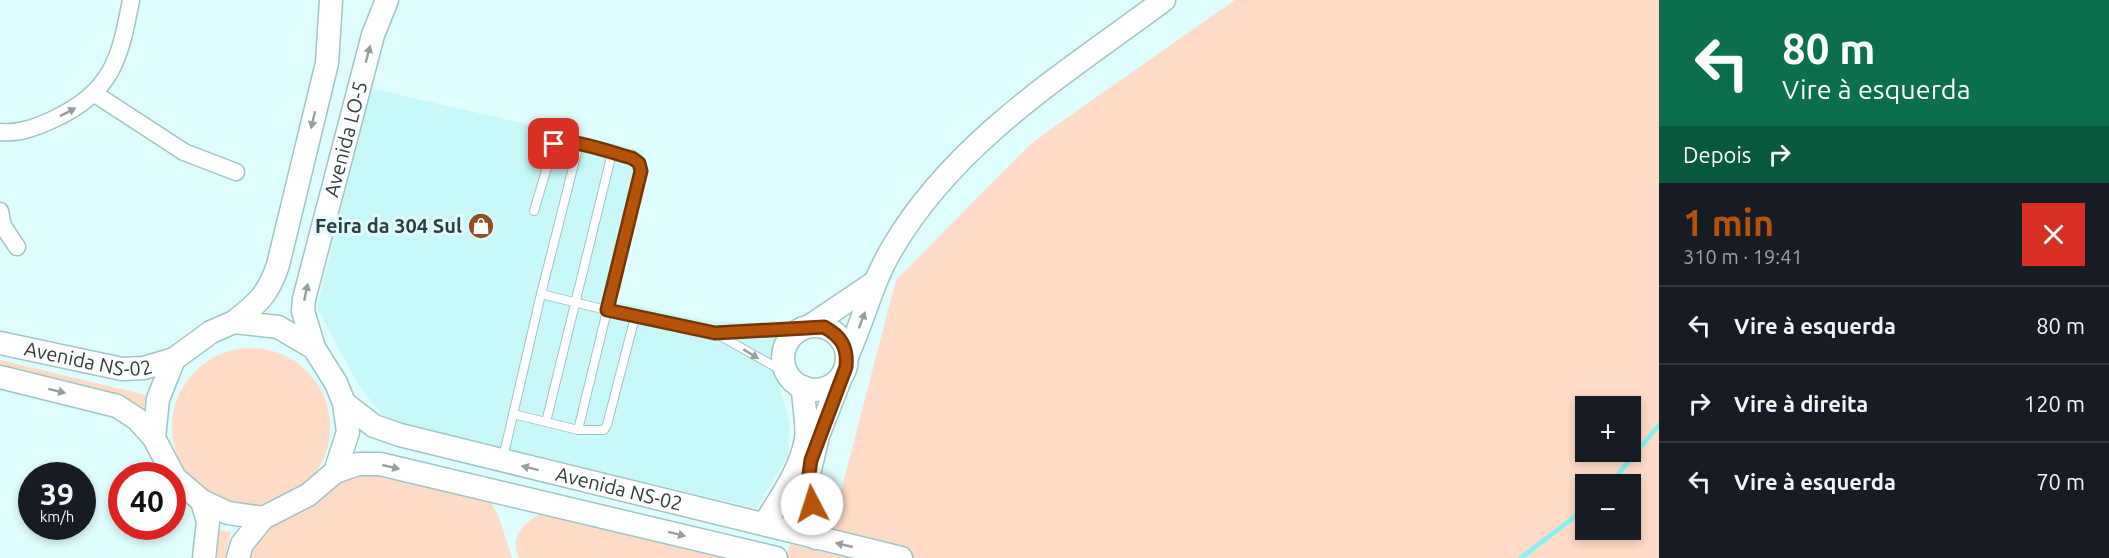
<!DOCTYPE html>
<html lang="pt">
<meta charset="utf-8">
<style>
:root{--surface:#171b24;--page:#20242c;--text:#f1f3f6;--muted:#9ea1a6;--line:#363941;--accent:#b45309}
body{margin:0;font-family:Ubuntu,sans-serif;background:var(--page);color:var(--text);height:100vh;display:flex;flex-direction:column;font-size:22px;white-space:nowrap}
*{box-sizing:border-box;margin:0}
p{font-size:20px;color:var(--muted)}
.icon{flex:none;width:33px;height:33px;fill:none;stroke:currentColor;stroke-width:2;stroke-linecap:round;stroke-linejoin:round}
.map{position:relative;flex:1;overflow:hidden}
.details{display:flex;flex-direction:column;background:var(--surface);width:450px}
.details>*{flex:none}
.hud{background:#0b6e4f;color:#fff;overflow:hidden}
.controls{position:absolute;left:1575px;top:396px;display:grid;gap:12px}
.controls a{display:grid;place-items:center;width:66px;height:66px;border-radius:0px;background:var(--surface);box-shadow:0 3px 9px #0003;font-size:30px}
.speed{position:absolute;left:18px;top:462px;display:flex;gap:12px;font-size:30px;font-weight:700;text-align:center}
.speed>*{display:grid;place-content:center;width:78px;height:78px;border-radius:50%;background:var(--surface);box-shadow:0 3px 9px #0003;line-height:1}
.speed small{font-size:15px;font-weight:400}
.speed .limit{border:9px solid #d22;background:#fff;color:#111}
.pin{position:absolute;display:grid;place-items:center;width:51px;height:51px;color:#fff;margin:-26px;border-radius:12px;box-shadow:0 3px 9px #0006}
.me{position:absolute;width:66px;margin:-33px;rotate:355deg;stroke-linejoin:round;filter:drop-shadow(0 0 4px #0008)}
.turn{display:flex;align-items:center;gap:21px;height:126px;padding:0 24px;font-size:27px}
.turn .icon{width:78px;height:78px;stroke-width:2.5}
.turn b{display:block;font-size:42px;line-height:51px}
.then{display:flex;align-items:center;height:57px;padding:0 24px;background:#0003;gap:12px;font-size:22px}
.round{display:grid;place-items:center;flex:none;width:63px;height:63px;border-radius:0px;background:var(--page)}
.overview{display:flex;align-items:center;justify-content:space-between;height:102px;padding:0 24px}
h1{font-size:36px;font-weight:700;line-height:45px;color:var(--accent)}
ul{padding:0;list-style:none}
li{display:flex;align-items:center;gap:18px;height:78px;padding:0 24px;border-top:2px solid var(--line)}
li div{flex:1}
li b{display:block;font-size:22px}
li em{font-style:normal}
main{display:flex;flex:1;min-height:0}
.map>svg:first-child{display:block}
.built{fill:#c8f9f8}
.green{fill:#ffdbc8;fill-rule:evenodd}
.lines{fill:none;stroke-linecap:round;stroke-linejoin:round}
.stream{stroke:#86f3f0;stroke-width:4.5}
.lane-casing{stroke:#a0c6c4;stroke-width:10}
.street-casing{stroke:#a0c6c4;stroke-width:19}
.secondary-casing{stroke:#a0c6c4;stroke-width:25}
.lane{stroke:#fff;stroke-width:8}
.street{stroke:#fff;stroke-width:16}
.secondary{stroke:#fff;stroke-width:22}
.oneway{fill:#979e9e}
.route-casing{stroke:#753606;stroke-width:15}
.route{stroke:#b45309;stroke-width:10}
.labels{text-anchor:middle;stroke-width:6;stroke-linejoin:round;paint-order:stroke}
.street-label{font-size:20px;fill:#2f3e3e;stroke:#dffdfc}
.poi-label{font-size:20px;font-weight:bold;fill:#2f3e3e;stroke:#dffdfc;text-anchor:end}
</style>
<main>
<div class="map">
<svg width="1659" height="558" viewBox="0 0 1659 558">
<rect width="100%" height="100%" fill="#dffdfc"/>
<path class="built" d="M370 88 644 151 607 300 713 322H785L775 353 778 381 790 423 788 456 756 508 406 427 383 416 359 386 317 308Z"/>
<g class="green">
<path d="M1235 0H1659V558H901L828 541 896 280 1034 141ZM1586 406H1630V452H1586ZM1586 484H1630V530H1586Z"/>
<circle cx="251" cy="427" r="79"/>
<path d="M0 360 146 395 143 410 0 373Z"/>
<path d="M357 468 490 501 498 515 512 558H242L266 521Z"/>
<path d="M550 509 754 558H519C507 532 530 519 550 509Z"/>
<path d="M218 530 231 532 225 558H212Z"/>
<path d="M790 544 849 558H786Z"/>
</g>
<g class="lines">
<g class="stream">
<path d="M1610 484 1659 425"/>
<path d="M1521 558 1586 508"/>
</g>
<g class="lane-casing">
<g id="lane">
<path d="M534 211 554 144 560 141 579 144"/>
<path d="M541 294 579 144 612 153 546 422 578 430 641 171 639 163 612 153"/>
<path d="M715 333 788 374"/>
<path d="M513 414 546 422"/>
<path d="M578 430H604L607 425 635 317"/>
<path d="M503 458 541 294 635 317 715 333 801 330"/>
</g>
</g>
<g class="street-casing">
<g id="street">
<path d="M95 94 184 152 236 172"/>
<path d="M0 132C19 134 37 127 54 119 112 92 120 59 131 0"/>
<path d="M0 211 3 226 17 247"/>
</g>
</g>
<g class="secondary-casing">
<g id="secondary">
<path d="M234 322 278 327 314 348 336 383 344 403 348 432 335 472 308 495 263 518 228 513 202 501 175 478 154 438 158 399 174 359 211 332Z"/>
<path d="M234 322C258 303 268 295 278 265L327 63 331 0"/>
<path d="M810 326 874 283"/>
<circle cx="815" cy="358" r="32"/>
<path id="s1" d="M0 343 122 369 144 368 174 359"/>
<path id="s2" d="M314 348 303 311 304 299 373 35 387 0"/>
<path d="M847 356C864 320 872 281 893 247 956 140 1067 72 1164 0"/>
<path d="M0 377 117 406 137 419 154 438"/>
<path id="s3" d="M344 403 374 426 400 435 901 558"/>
<path d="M335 472 358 464H380L776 558"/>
<path d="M202 501 208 522 204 558"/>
<path d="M765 523C781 497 801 469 806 439 808 422 803 404 803 387"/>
<path d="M816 538 809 474 818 436 841 377"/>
<path d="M238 558 242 544 263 518"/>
</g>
</g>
<use href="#lane" class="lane"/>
<use href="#street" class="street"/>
<use href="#secondary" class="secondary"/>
</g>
<defs><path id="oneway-solid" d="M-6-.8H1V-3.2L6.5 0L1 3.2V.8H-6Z" transform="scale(1.5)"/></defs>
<g class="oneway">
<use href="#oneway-solid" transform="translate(368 54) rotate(-75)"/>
<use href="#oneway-solid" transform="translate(68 112) rotate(-27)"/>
<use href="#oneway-solid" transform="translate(313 120) rotate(103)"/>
<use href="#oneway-solid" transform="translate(306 292) rotate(-78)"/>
<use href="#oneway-solid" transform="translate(862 320) rotate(-69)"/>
<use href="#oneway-solid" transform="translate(751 354) rotate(31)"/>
<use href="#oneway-solid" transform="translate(57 391) rotate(14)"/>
<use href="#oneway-solid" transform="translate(391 467) rotate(13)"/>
<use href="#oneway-solid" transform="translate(530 468) rotate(-166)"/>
<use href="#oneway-solid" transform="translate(677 534) rotate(14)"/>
<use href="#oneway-solid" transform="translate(844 545) rotate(-167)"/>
</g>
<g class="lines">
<g class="route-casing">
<path id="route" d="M554 144C569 136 615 154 632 158L639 163 641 171 607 310 715 333 824 327C841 336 848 347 846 367L811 460 809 474 812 504"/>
</g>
<use href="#route" class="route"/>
</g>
<defs>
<g id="shop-disc" transform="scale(1.35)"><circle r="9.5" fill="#924d23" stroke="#dffdfc"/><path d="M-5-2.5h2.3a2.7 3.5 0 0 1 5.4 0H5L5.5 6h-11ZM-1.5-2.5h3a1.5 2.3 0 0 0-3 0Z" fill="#fff"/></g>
</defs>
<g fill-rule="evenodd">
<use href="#shop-disc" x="481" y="226"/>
</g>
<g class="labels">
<g class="street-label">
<text dy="7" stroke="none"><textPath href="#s2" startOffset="216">Avenida LO-5</textPath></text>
<text dy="7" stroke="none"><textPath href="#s1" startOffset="90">Avenida NS-02</textPath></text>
<text dy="7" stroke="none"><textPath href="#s3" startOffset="291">Avenida NS-02</textPath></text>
</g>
<g class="poi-label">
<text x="462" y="233">Feira da 304 Sul</text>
</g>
</g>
</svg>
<div class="controls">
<a>+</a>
<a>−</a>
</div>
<div class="speed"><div>39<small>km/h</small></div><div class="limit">40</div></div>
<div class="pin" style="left:554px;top:144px;background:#d93025"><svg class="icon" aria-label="arrive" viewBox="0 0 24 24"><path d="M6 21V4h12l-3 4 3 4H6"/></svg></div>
<svg class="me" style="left:812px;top:504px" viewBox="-20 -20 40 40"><circle r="19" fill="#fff"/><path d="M0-13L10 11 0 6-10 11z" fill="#b45309"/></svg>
</div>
<section class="details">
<div class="hud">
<div class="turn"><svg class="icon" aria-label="left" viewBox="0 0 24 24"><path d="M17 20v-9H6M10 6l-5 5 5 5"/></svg><div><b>80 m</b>Vire à esquerda</div></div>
<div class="then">Depois<svg class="icon" aria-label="right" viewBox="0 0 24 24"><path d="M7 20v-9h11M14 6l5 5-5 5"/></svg></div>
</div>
<div class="overview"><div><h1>1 min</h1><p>310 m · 19:41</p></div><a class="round" style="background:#d93025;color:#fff"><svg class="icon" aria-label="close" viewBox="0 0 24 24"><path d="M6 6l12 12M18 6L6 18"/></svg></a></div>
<ul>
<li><svg class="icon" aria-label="left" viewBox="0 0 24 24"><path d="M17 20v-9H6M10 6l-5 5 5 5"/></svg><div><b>Vire à esquerda</b></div><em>80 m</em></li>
<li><svg class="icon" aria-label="right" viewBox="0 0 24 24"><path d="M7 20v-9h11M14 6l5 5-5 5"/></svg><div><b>Vire à direita</b></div><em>120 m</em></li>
<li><svg class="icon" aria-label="left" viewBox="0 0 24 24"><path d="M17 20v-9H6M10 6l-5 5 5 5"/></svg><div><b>Vire à esquerda</b></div><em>70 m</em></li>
</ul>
</section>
</main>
